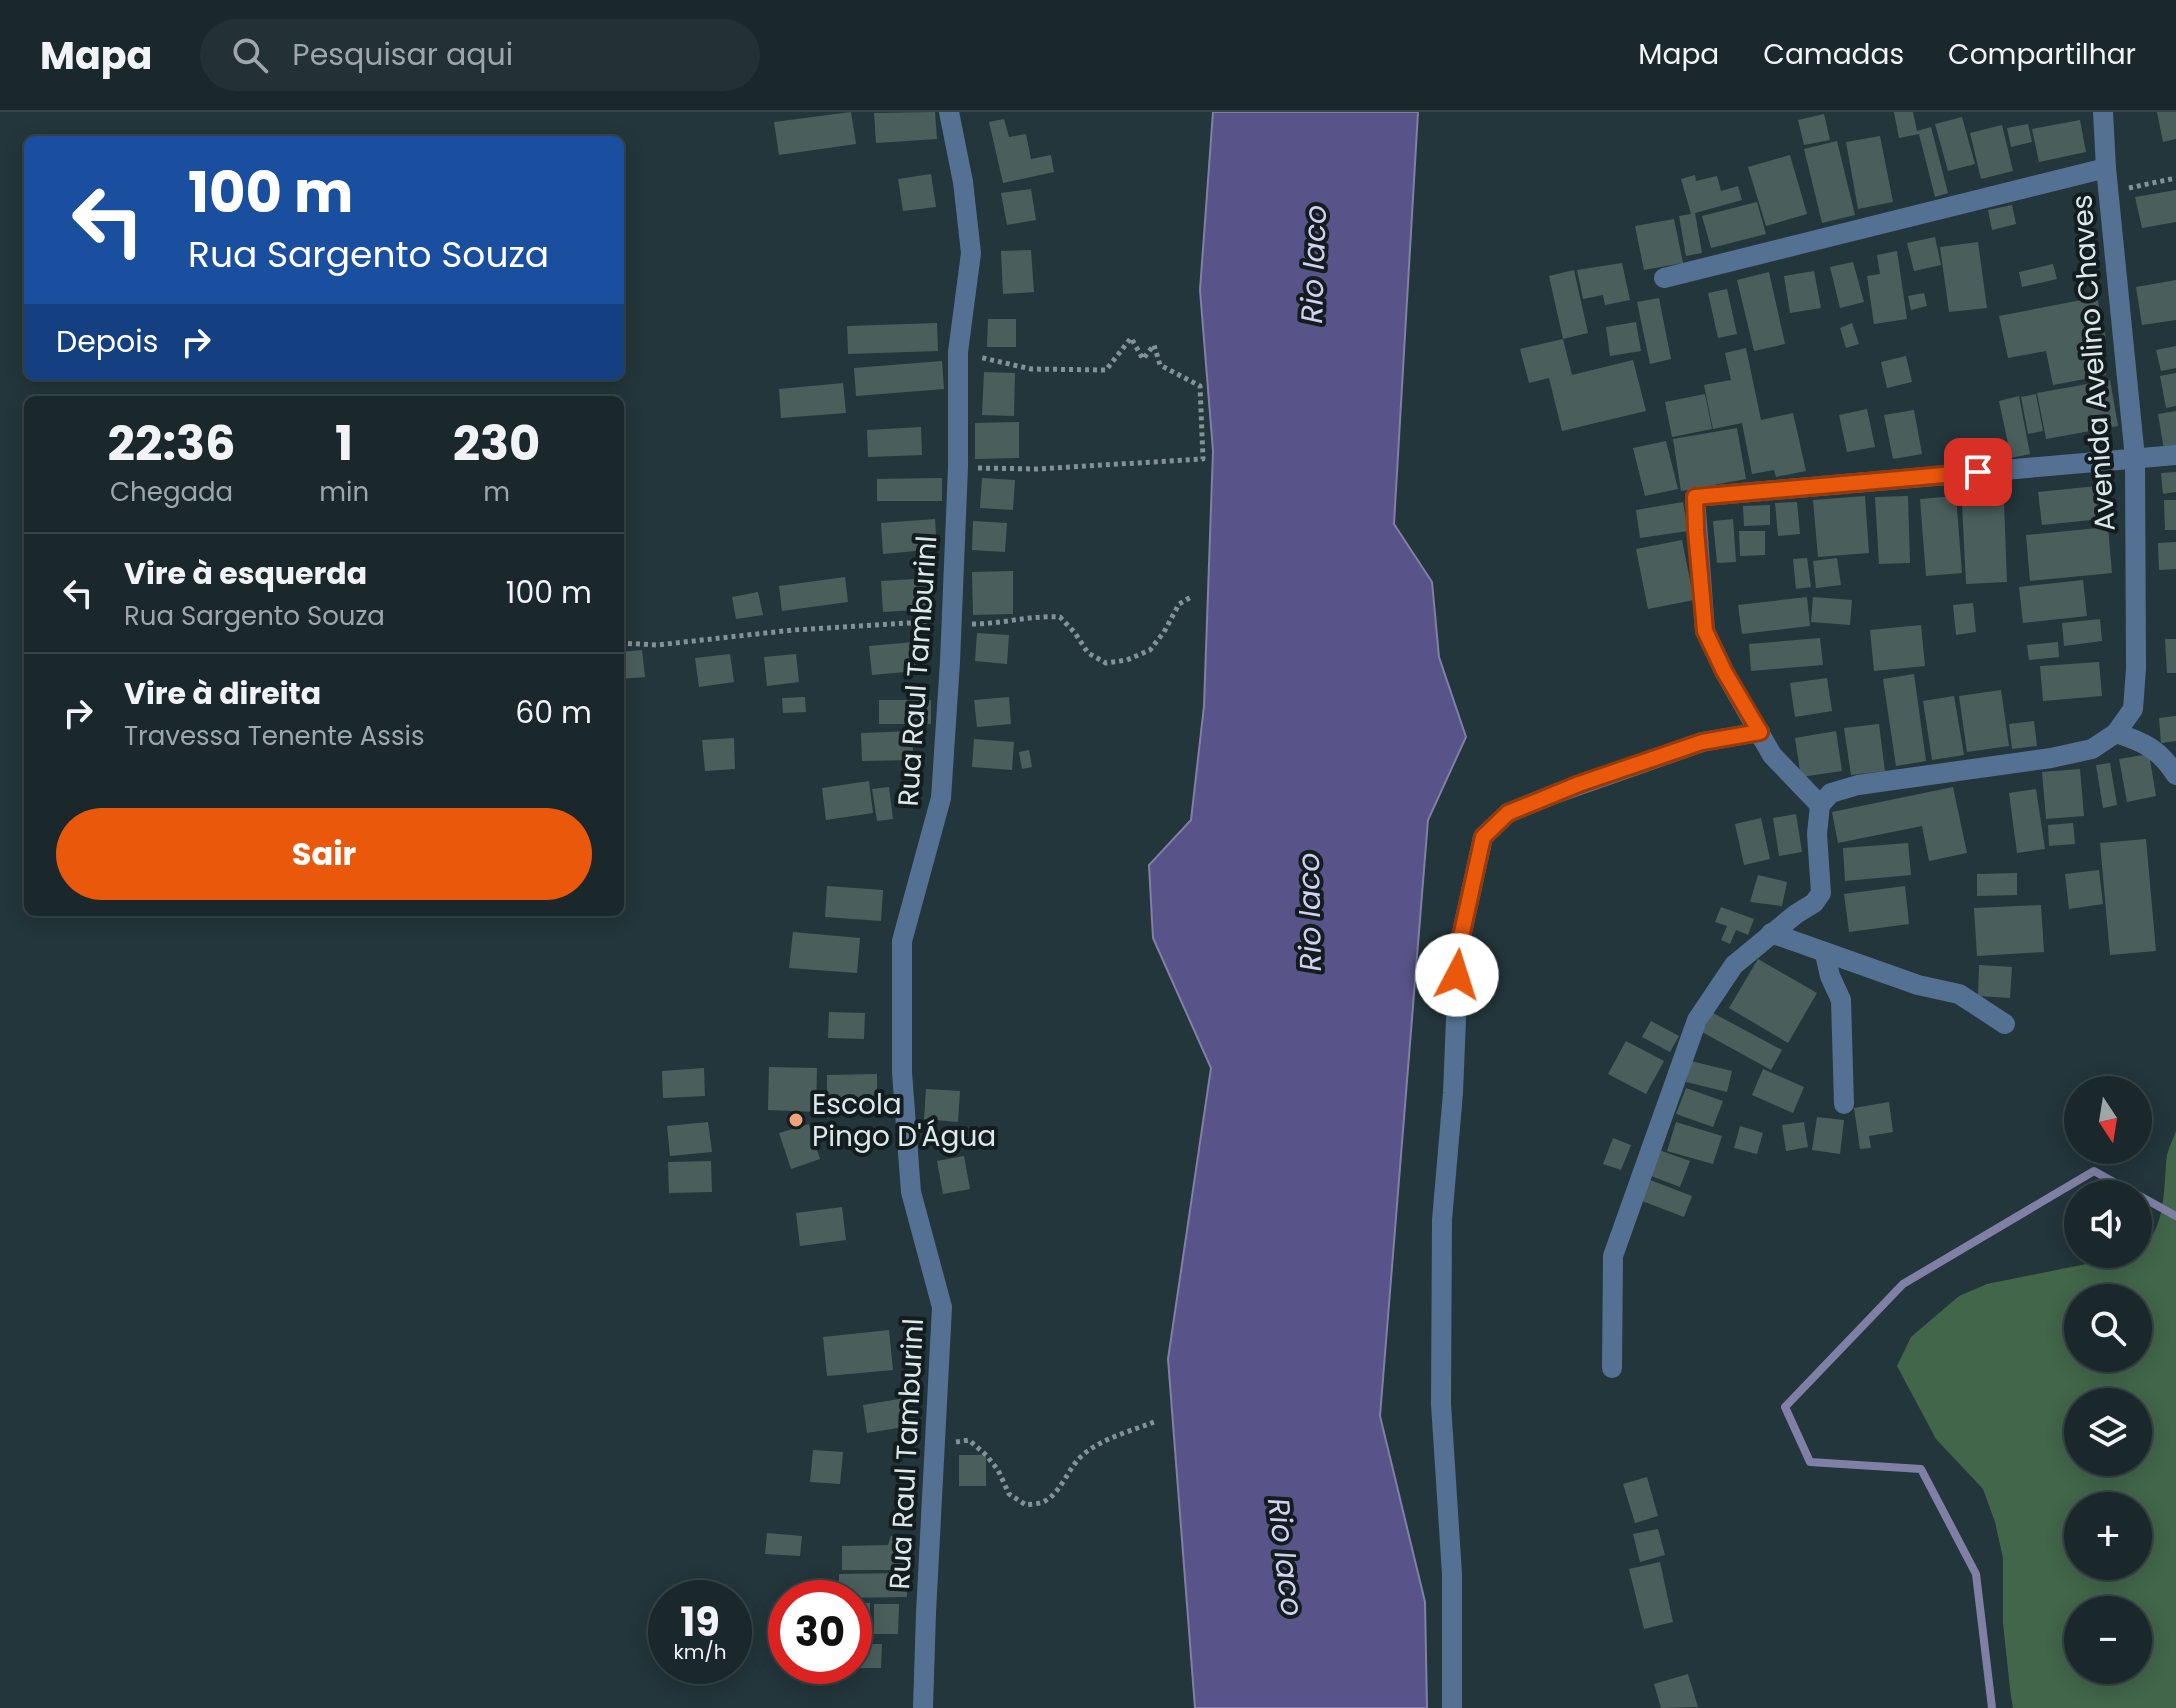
<!DOCTYPE html>
<html lang="pt">
<meta charset="utf-8">
<style>
:root{--surface:#1a282c;--page:#233034;--text:#f1f3f6;--muted:#9fa6a9;--line:#384448;--accent:#ea580c}
body{margin:0;font-family:Poppins,sans-serif;background:var(--page);color:var(--text);height:100vh;display:flex;flex-direction:column;font-size:30px;white-space:nowrap}
*{box-sizing:border-box;margin:0}
p{font-size:26px;color:var(--muted)}
.icon{flex:none;width:44px;height:44px;fill:none;stroke:currentColor;stroke-width:2;stroke-linecap:round;stroke-linejoin:round}
.map{position:relative;flex:1;overflow:hidden}
.drawer{position:absolute;left:24px;top:284px;width:600px;height:520px;display:flex;flex-direction:column;background:var(--surface);border-radius:12px;box-shadow:0 4px 20px #0003,0 0 0 2px var(--line)}
.drawer>*{flex:none}
.banner{position:absolute;left:24px;top:24px;width:600px;height:244px;border-radius:12px;box-shadow:0 4px 20px #0003,0 0 0 2px var(--line);background:#1a4fa0;color:#fff;overflow:hidden}
.needle{width:52px;rotate:168deg}
.buttons{position:absolute;left:2064px;top:964px;display:grid;gap:16px}
.buttons a{display:grid;place-items:center;width:88px;height:88px;border-radius:50%;background:var(--surface);box-shadow:0 4px 20px #0003,0 0 0 2px var(--line);font-size:40px}
.speed{position:absolute;left:648px;top:1468px;display:flex;gap:16px;font-size:40px;font-weight:700;text-align:center}
.speed>*{display:grid;place-content:center;width:104px;height:104px;border-radius:50%;background:var(--surface);box-shadow:0 4px 20px #0003,0 0 0 2px var(--line);line-height:1}
.speed small{font-size:20px;font-weight:400}
.speed .limit{border:12px solid #d22;background:#fff;color:#111}
.pin{position:absolute;display:grid;place-items:center;width:68px;height:68px;color:#fff;margin:-34px;border-radius:16px;box-shadow:0 4px 12px #0006}
.me{position:absolute;width:88px;margin:-44px;rotate:5deg;stroke-linejoin:round;filter:drop-shadow(0 0 6px #0008)}
.turn{display:flex;align-items:center;gap:28px;height:168px;padding:0 32px;font-size:36px}
.turn .icon{width:104px;height:104px;stroke-width:2.5}
.turn b{display:block;font-size:56px;line-height:68px}
.then{display:flex;align-items:center;height:76px;padding:0 32px;background:#0003;gap:16px;font-size:30px}
.eta{display:flex;justify-content:space-evenly;align-items:center;height:136px;text-align:center}
.eta b{font-size:48px;font-weight:700;line-height:56px}
.action{display:flex;gap:16px;margin-top:auto;padding:16px 32px}
.action a{flex:1;height:92px;border-radius:48px;background:var(--accent);color:#fff;font-size:32px;font-weight:700;line-height:92px;text-align:center}
ul{padding:0;list-style:none}
li{display:flex;align-items:center;gap:24px;height:120px;padding:0 32px;border-top:2px solid var(--line)}
li div{flex:1}
li b{display:block;font-size:30px}
li em{font-style:normal}
header{display:flex;align-items:center;gap:48px;box-sizing:border-box;height:112px;padding:0 40px;background:var(--surface);border-bottom:2px solid var(--line)}
header strong{font-size:38px}
nav{display:flex;gap:44px;margin-inline-start:auto;font-size:28px}
.search{width:560px;height:72px;background:var(--page);display:flex;align-items:center;gap:20px;box-sizing:border-box;padding:0 28px;border-radius:44px;color:var(--muted);font-size:30px}
.map>svg:first-child{display:block}
.green{fill:#42664a;fill-rule:evenodd}
.water{fill:#585388;stroke:#8080a6;stroke-width:2}
.lines{fill:none;stroke-linecap:round;stroke-linejoin:round}
.stream{stroke:#8080a6;stroke-width:8}
.building{fill:#4a5f5c}
.path{stroke:#839296;stroke-width:5;stroke-dasharray:4 4;stroke-linecap:butt}
.street{stroke:#547194;stroke-width:20}
.route-casing{stroke:#983908;stroke-width:20}
.route{stroke:#ea580c;stroke-width:14}
.poi-dot{fill:#f0a27a;stroke:#131c1e;stroke-width:3}
.labels{text-anchor:middle;stroke-width:8;stroke-linejoin:round;paint-order:stroke}
.street-label{font-size:28px;fill:#dde8eb;stroke:#131c1e}
.poi-label{font-size:28px;fill:#dde8eb;stroke:#131c1e;text-anchor:start}
.water-label{font-size:30px;font-style:italic;fill:#d2d1f2;stroke:#131c1e}
</style>
<header>
<strong>Mapa</strong>
<div class="search"><svg class="icon" aria-label="search" viewBox="0 0 24 24"><circle cx="10" cy="10" r="6"/><path d="M15 15l6 6"/></svg>Pesquisar aqui</div>
<nav><a>Mapa</a><a>Camadas</a><a>Compartilhar</a></nav>
</header>
<div class="map">
<svg width="2176" height="1596" viewBox="0 0 2176 1596">
<rect width="100%" height="100%" fill="#23363b"/>
<path class="green" d="M2176 1019V1596H2013L2010 1577 2003 1511V1446L1995 1410 1983 1377 1936 1327 1897 1254 1911 1225 1959 1184 1987 1172 2116 1146 2125 1142H2138V1136C2168 1121 2163 1071 2167 1043 2169 1035 2173 1027 2176 1019ZM2138 1186V1246H2078V1186ZM2078 1290H2138V1350H2078ZM2138 1394V1454H2078V1394ZM2138 1498V1558H2078V1498Z"/>
<path class="water" d="M1213 0H1418L1394 412 1432 470 1439 545 1466 625 1428 708 1380 1304 1425 1490 1427 1596H1195L1168 1247 1211 956 1153 826 1149 753 1191 708 1204 594 1213 339 1200 178Z"/>
<g class="lines">
<g class="stream">
<path d="M2138 1083 2176 1104"/>
<path d="M1992 1596 1976 1462 1921 1357 1810 1350 1785 1295 1903 1172 2094 1059 2135 1082"/>
</g>
</g>
<g class="building">
<path d="M851 0 856 32 779 43 774 10Z"/>
<path d="M935 0 937 27 876 31 874 1Z"/>
<path d="M1894 0H1913L1917 19 1931 15 1948 81 1935 85 1919 22 1899 26Z"/>
<path d="M2157 0H2176V27L2163 30Z"/>
<path d="M1824 2 1830 28 1804 33 1798 8Z"/>
<path d="M1962 5 1975 52 1948 59 1935 12Z"/>
<path d="M1004 7 1009 25 1026 22 1031 47 1051 43 1054 60 1003 71 989 10Z"/>
<path d="M2080 8 2086 40 2039 50 2032 17Z"/>
<path d="M2028 12 2032 30 2011 35 2007 16Z"/>
<path d="M2002 13 2013 59 1981 67 1970 21Z"/>
<path d="M1880 24 1893 90 1858 97 1846 30Z"/>
<path d="M1837 29 1855 103 1822 111 1804 37Z"/>
<path d="M1790 43 1807 102 1766 114 1748 55Z"/>
<path d="M931 62 936 95 903 99 898 67Z"/>
<path d="M1695 63 1696 69 1717 64 1721 79 1738 74 1742 88 1695 101 1702 141 1686 144 1679 104 1691 102 1681 67Z"/>
<path d="M1031 77 1036 108 1007 113 1001 81Z"/>
<path d="M2176 78V110L2142 116 2135 85Z"/>
<path d="M1757 90 1766 122 1711 136 1702 104Z"/>
<path d="M2012 93 2016 112 1992 118 1988 98Z"/>
<path d="M1674 107 1683 151 1644 158 1635 114Z"/>
<path d="M1935 125 1941 153 1914 159 1907 131Z"/>
<path d="M1978 130 1987 196 1949 200 1940 135Z"/>
<path d="M1031 138 1034 180 1003 182 1001 139Z"/>
<path d="M1897 139 1907 207 1874 212 1867 164 1880 162 1877 143Z"/>
<path d="M1853 150 1864 190 1840 196 1830 155Z"/>
<path d="M1622 151 1630 188 1605 193 1603 183 1583 187 1577 158Z"/>
<path d="M2053 152 2057 167 2022 175 2019 160Z"/>
<path d="M1574 158 1588 221 1563 227 1549 164Z"/>
<path d="M1814 159 1821 196 1790 201 1784 164Z"/>
<path d="M1769 160 1785 232 1754 239 1737 168Z"/>
<path d="M2176 168V208L2142 213 2136 175Z"/>
<path d="M1727 177 1737 222 1718 226 1708 181Z"/>
<path d="M1924 181 1927 194 1911 198 1908 184Z"/>
<path d="M2097 185 2106 227 2099 228 2106 263 2053 273 2046 239 2008 246 1999 204Z"/>
<path d="M1659 186 1671 247 1650 252 1637 190Z"/>
<path d="M988 207H1016V235H987Z"/>
<path d="M1636 210 1641 239 1610 244 1606 215Z"/>
<path d="M937 211 938 239 848 242 847 214Z"/>
<path d="M1852 211 1859 232 1846 236 1840 216Z"/>
<path d="M1563 227 1572 263 1633 248 1646 299 1562 319 1549 266 1529 271 1520 237Z"/>
<path d="M2176 234V256L2161 259 2156 238Z"/>
<path d="M1746 236 1761 308 1793 301 1806 359 1776 365 1774 358 1752 362 1742 311 1713 317 1704 273 1731 268 1725 241Z"/>
<path d="M1906 244 1912 270 1887 276 1881 250Z"/>
<path d="M942 249 944 277 856 284 854 256Z"/>
<path d="M984 260 1015 261 1014 304 982 303Z"/>
<path d="M2176 261V294L2166 296 2160 264Z"/>
<path d="M2110 268 2118 314 2046 327 2037 281Z"/>
<path d="M843 271 846 301 781 306 779 277Z"/>
<path d="M1705 282 1712 317 1672 325 1665 290Z"/>
<path d="M2036 282 2043 319 2028 322 2021 285Z"/>
<path d="M2019 284 2030 342 2011 346 1999 289Z"/>
<path d="M1867 297 1875 335 1847 340 1839 303Z"/>
<path d="M1914 298 1922 342 1893 347 1884 303Z"/>
<path d="M2176 299V336L2164 338 2158 302Z"/>
<path d="M1019 310V346L975 347V311Z"/>
<path d="M921 315 922 343 868 345 867 318Z"/>
<path d="M1737 316 1746 367 1681 379 1673 327Z"/>
<path d="M1666 329 1678 377 1645 384 1633 336Z"/>
<path d="M2176 360V380L2163 382 2161 361Z"/>
<path d="M942 366V389H877V367Z"/>
<path d="M982 366 1015 368 1013 398 980 396Z"/>
<path d="M2097 374 2101 407 2042 413 2038 380Z"/>
<path d="M1865 384 1869 441 1818 445 1813 388Z"/>
<path d="M1908 384 1910 451 1879 452 1875 385Z"/>
<path d="M1956 384 1962 461 1926 464 1920 387Z"/>
<path d="M2164 388H2176V418H2165Z"/>
<path d="M1683 390 1688 419 1640 426 1636 398Z"/>
<path d="M1797 390 1800 422 1778 424 1775 391Z"/>
<path d="M2004 390 2007 470 1966 472 1962 392Z"/>
<path d="M1770 393V413L1744 414 1743 394Z"/>
<path d="M935 407 937 437 883 442 881 411Z"/>
<path d="M1733 407 1736 450 1717 451 1713 409Z"/>
<path d="M973 409 1007 411 1005 440 972 438Z"/>
<path d="M2108 415 2112 461 2030 469 2026 423Z"/>
<path d="M1739 419H1765V443L1740 444Z"/>
<path d="M1682 428 1694 488 1648 497 1636 437Z"/>
<path d="M2176 430V457L2159 458 2158 431Z"/>
<path d="M1807 446 1811 475 1796 477 1793 447Z"/>
<path d="M1837 446 1841 473 1816 476 1813 449Z"/>
<path d="M1013 459V502L973 503 972 460Z"/>
<path d="M845 465 848 490 782 499 779 474Z"/>
<path d="M931 466 934 497 883 500 881 469Z"/>
<path d="M2083 468 2087 504 2023 511 2019 475Z"/>
<path d="M758 480 763 503 736 507 732 485Z"/>
<path d="M1807 485 1810 514 1742 522 1738 493Z"/>
<path d="M1813 485 1852 488 1850 513 1811 510Z"/>
<path d="M1973 491 1976 520 1956 523 1953 493Z"/>
<path d="M2100 507 2102 529 2064 534 2062 511Z"/>
<path d="M1921 513 1925 554 1874 559 1870 518Z"/>
<path d="M977 521 1009 523 1007 552 975 549Z"/>
<path d="M1820 526 1823 553 1751 559 1749 532Z"/>
<path d="M2165 527H2176V561H2167Z"/>
<path d="M914 530 916 559 872 563 869 534Z"/>
<path d="M2058 530 2059 545 2029 548 2027 533Z"/>
<path d="M642 538 645 565 620 567V540Z"/>
<path d="M730 542 734 570 699 575 695 546Z"/>
<path d="M796 542 799 570 767 574 764 545Z"/>
<path d="M2099 550 2102 584 2043 589 2040 554Z"/>
<path d="M1914 562 1926 649 1896 654 1883 567Z"/>
<path d="M1827 566 1832 599 1795 605 1790 571Z"/>
<path d="M2001 578 2009 634 1967 640 1959 584Z"/>
<path d="M1954 584 1964 643 1932 648 1923 589Z"/>
<path d="M805 585 806 600 783 601 782 586Z"/>
<path d="M1009 585 1011 612 977 615 974 588Z"/>
<rect x="879" y="588" width="52" height="24"/>
<path d="M2176 604V629L2161 631 2159 606Z"/>
<path d="M2034 609 2037 634 2012 637 2009 612Z"/>
<path d="M1879 612 1885 659 1851 663 1844 616Z"/>
<path d="M913 619V648L862 649 861 621Z"/>
<path d="M1836 619 1842 659 1801 665 1795 626Z"/>
<path d="M734 626 735 657 705 659 702 628Z"/>
<path d="M974 627 1014 630 1012 658 972 655Z"/>
<path d="M1029 638 1032 655 1022 657 1019 640Z"/>
<path d="M2149 642 2156 684 2127 690 2119 647Z"/>
<path d="M2110 651 2117 693 2103 696 2096 653Z"/>
<path d="M2080 657 2084 704 2046 707 2042 660Z"/>
<path d="M869 669 873 701 826 708 822 676Z"/>
<path d="M889 675 893 707 877 709 872 677Z"/>
<path d="M1953 675 1967 741 1929 749 1922 714 1838 731 1832 700Z"/>
<path d="M2036 677 2045 737 2017 741 2009 681Z"/>
<path d="M1796 702 1802 740 1779 744 1773 706Z"/>
<path d="M1761 706 1770 747 1744 753 1735 712Z"/>
<path d="M2073 711 2075 732 2049 734 2048 713Z"/>
<path d="M2146 727 2156 839 2110 843 2100 731Z"/>
<path d="M1908 731 1911 763 1845 769 1843 736Z"/>
<path d="M2099 758 2103 792 2069 797 2065 762Z"/>
<path d="M2017 761V783L1977 784V762Z"/>
<path d="M1758 763 1787 770 1782 794 1750 790Z"/>
<path d="M827 774 883 778 881 809 825 805Z"/>
<path d="M1905 774 1909 812 1849 820 1844 782Z"/>
<path d="M2041 793 2044 840 1977 844 1974 796Z"/>
<path d="M1721 795 1754 807 1748 823 1736 818 1730 832 1721 828 1727 814 1715 810Z"/>
<path d="M793 820 860 826 857 861 789 856Z"/>
<path d="M1758 847 1817 881 1788 931 1729 896Z"/>
<path d="M1979 853 2012 855 2010 886 1978 884Z"/>
<path d="M829 900 865 901 864 927 828 926Z"/>
<path d="M1713 901 1782 938 1771 958 1702 920Z"/>
<path d="M1651 909 1679 924 1670 940 1642 925Z"/>
<path d="M1626 929 1664 949 1646 982 1608 962Z"/>
<path d="M1691 949 1732 959 1727 980 1686 970Z"/>
<path d="M769 955 817 956 816 1000 768 998Z"/>
<path d="M704 956 705 984 663 986 662 959Z"/>
<path d="M1763 957 1804 975 1793 1001 1752 983Z"/>
<path d="M877 962V990H827V963Z"/>
<path d="M1686 976 1723 989 1713 1015 1676 1002Z"/>
<path d="M926 977 960 979 958 1010 924 1007Z"/>
<path d="M1889 990 1893 1020 1869 1024 1871 1036 1860 1037 1854 996Z"/>
<path d="M1817 1005 1844 1008 1840 1042 1812 1038Z"/>
<path d="M708 1010 712 1040 670 1044 667 1014Z"/>
<path d="M1676 1010 1722 1024 1713 1052 1667 1039Z"/>
<path d="M1804 1010 1808 1035 1786 1039 1782 1013Z"/>
<path d="M809 1012 820 1047 791 1057 779 1021Z"/>
<path d="M1740 1014 1763 1021 1757 1042 1734 1036Z"/>
<path d="M1613 1026 1631 1033 1621 1058 1603 1052Z"/>
<path d="M1656 1037 1690 1049 1680 1075 1646 1062Z"/>
<path d="M964 1044 970 1077 943 1082 937 1049Z"/>
<path d="M711 1049 712 1080 669 1081 668 1050Z"/>
<path d="M1645 1066 1692 1084 1684 1105 1637 1087Z"/>
<path d="M842 1095 846 1128 800 1134 796 1101Z"/>
<path d="M889 1218 893 1258 827 1264 823 1225Z"/>
<path d="M911 1285 916 1313 867 1321 863 1293Z"/>
<path d="M813 1338 843 1340 840 1372 810 1370Z"/>
<rect x="959" y="1343" width="27" height="31"/>
<path d="M1647 1365 1658 1404 1635 1411 1623 1372Z"/>
<path d="M1658 1417 1665 1443 1640 1450 1633 1422Z"/>
<path d="M767 1421 802 1424 800 1444 765 1442Z"/>
<path d="M891 1424H912L913 1458H842V1434L888 1433Z"/>
<path d="M1660 1450 1673 1510 1644 1517 1629 1457Z"/>
<path d="M906 1461 907 1485 839 1486V1462Z"/>
<rect x="854" y="1491" width="16" height="27"/>
<path d="M874 1492H899L898 1522H874Z"/>
<path d="M854 1532H882L881 1556H854Z"/>
<path d="M1688 1562 1698 1595 1661 1596 1654 1572Z"/>
</g>
<g class="lines">
<g class="path">
<path d="M2129 76 2176 66"/>
<path d="M978 356 1036 357 1203 347 1200 274 1160 253 1154 233 1143 247 1131 226 1106 258 1031 257 979 245"/>
<path d="M972 512C1002 512 1031 503 1060 505L1075 521 1088 541 1106 551 1127 548 1150 538 1164 520 1179 492 1191 485"/>
<path d="M620 531 657 533 793 518 908 511 930 512"/>
<path d="M956 1330 969 1328 986 1343 998 1358 1009 1382 1026 1393C1031 1392 1040 1392 1045 1389 1063 1379 1068 1354 1085 1341 1104 1326 1131 1319 1154 1310"/>
</g>
<g class="street">
<path d="M1664 166 2106 56"/>
<path d="M2116 621C2144 630 2159 637 2176 663"/>
<path d="M1820 693 1772 643 1724 559 1705 519 1695 385 2176 343"/>
<path d="M1771 821 1918 873 1959 882 2005 912"/>
<path d="M1825 842 1830 864 1841 888 1844 992"/>
<path d="M1612 1256 1613 1144 1697 908 1734 853 1796 802 1814 791 1821 781 1817 722 1820 693 1831 681 1858 673 2051 646 2092 637 2116 621 2133 597 2136 557 2135 346 2106 56 2103 0"/>
<path d="M923 1596 926 1501 942 1195 911 1080 902 960V829L941 686 950 550 958 355V240L971 141 963 70 949 0"/>
<path d="M1452 1596V1462L1441 1292 1442 1108 1453 981 1459 834 1483 725 1508 701 1557 681 1702 630 1760 620"/>
</g>
</g>
<g class="lines">
<g class="route-casing">
<path id="route" d="M1457 863 1459 834 1483 725 1508 701 1579 672 1702 630 1760 620 1724 559 1705 519 1696 418 1695 385 1978 360"/>
</g>
<use href="#route" class="route"/>
</g>
<circle class="poi-dot" cx="796" cy="1008" r="8"/>
<g class="labels">
<g class="street-label">
<text transform="translate(2093 251) rotate(-94)" y="10">Avenida Avelino Chaves</text>
<text transform="translate(917 559) rotate(-86)" y="10">Rua Raul Tamburinl</text>
<text transform="translate(906 1342) rotate(-87)" y="10">Rua Raul Tamburinl</text>
</g>
<g class="poi-label">
<text x="812" y="1002">Escola<tspan x="812" dy="32">Pingo D'Água</tspan></text>
</g>
<g class="water-label">
<text transform="translate(1314 152) rotate(-88)" y="10">Rio Iaco</text>
<text transform="translate(1310 800) rotate(-91)" y="10">Rio Iaco</text>
<text transform="translate(1285 1445) rotate(83)" y="10">Rio Iaco</text>
</g>
</g>
</svg>
<div class="buttons">
<a><svg class="needle" viewBox="-14 -14 28 28"><path d="M0-13l5 13h-10z" fill="#e53935"/><path d="M0 13l5-13h-10z" fill="#9fa6a9"/></svg></a>
<a><svg class="icon" aria-label="sound" viewBox="0 0 24 24"><path d="M4 9h4l5-4v14l-5-4H4zM17 9q2 3 0 6"/></svg></a>
<a><svg class="icon" aria-label="search" viewBox="0 0 24 24"><circle cx="10" cy="10" r="6"/><path d="M15 15l6 6"/></svg></a>
<a><svg class="icon" aria-label="layers" viewBox="0 0 24 24"><path d="M12 4l9 5-9 5-9-5zM3 14l9 5 9-5"/></svg></a>
<a>+</a>
<a>−</a>
</div>
<div class="speed"><div>19<small>km/h</small></div><div class="limit">30</div></div>
<div class="pin" style="left:1978px;top:360px;background:#d93025"><svg class="icon" aria-label="arrive" viewBox="0 0 24 24"><path d="M6 21V4h12l-3 4 3 4H6"/></svg></div>
<svg class="me" style="left:1457px;top:863px" viewBox="-20 -20 40 40"><circle r="19" fill="#fff"/><path d="M0-13L10 11 0 6-10 11z" fill="#ea580c"/></svg>
<div class="banner">
<div class="turn"><svg class="icon" aria-label="left" viewBox="0 0 24 24"><path d="M17 20v-9H6M10 6l-5 5 5 5"/></svg><div><b>100 m</b>Rua Sargento Souza</div></div>
<div class="then">Depois<svg class="icon" aria-label="right" viewBox="0 0 24 24"><path d="M7 20v-9h11M14 6l5 5-5 5"/></svg></div>
</div>
<section class="drawer">
<div class="eta">
<div><b>22:36</b><p>Chegada</p></div>
<div><b>1</b><p>min</p></div>
<div><b>230</b><p>m</p></div>
</div>
<ul>
<li><svg class="icon" aria-label="left" viewBox="0 0 24 24"><path d="M17 20v-9H6M10 6l-5 5 5 5"/></svg><div><b>Vire à esquerda</b><p>Rua Sargento Souza</p></div><em>100 m</em></li>
<li><svg class="icon" aria-label="right" viewBox="0 0 24 24"><path d="M7 20v-9h11M14 6l5 5-5 5"/></svg><div><b>Vire à direita</b><p>Travessa Tenente Assis</p></div><em>60 m</em></li>
</ul>
<div class="action"><a>Sair</a></div>
</section>
</div>
